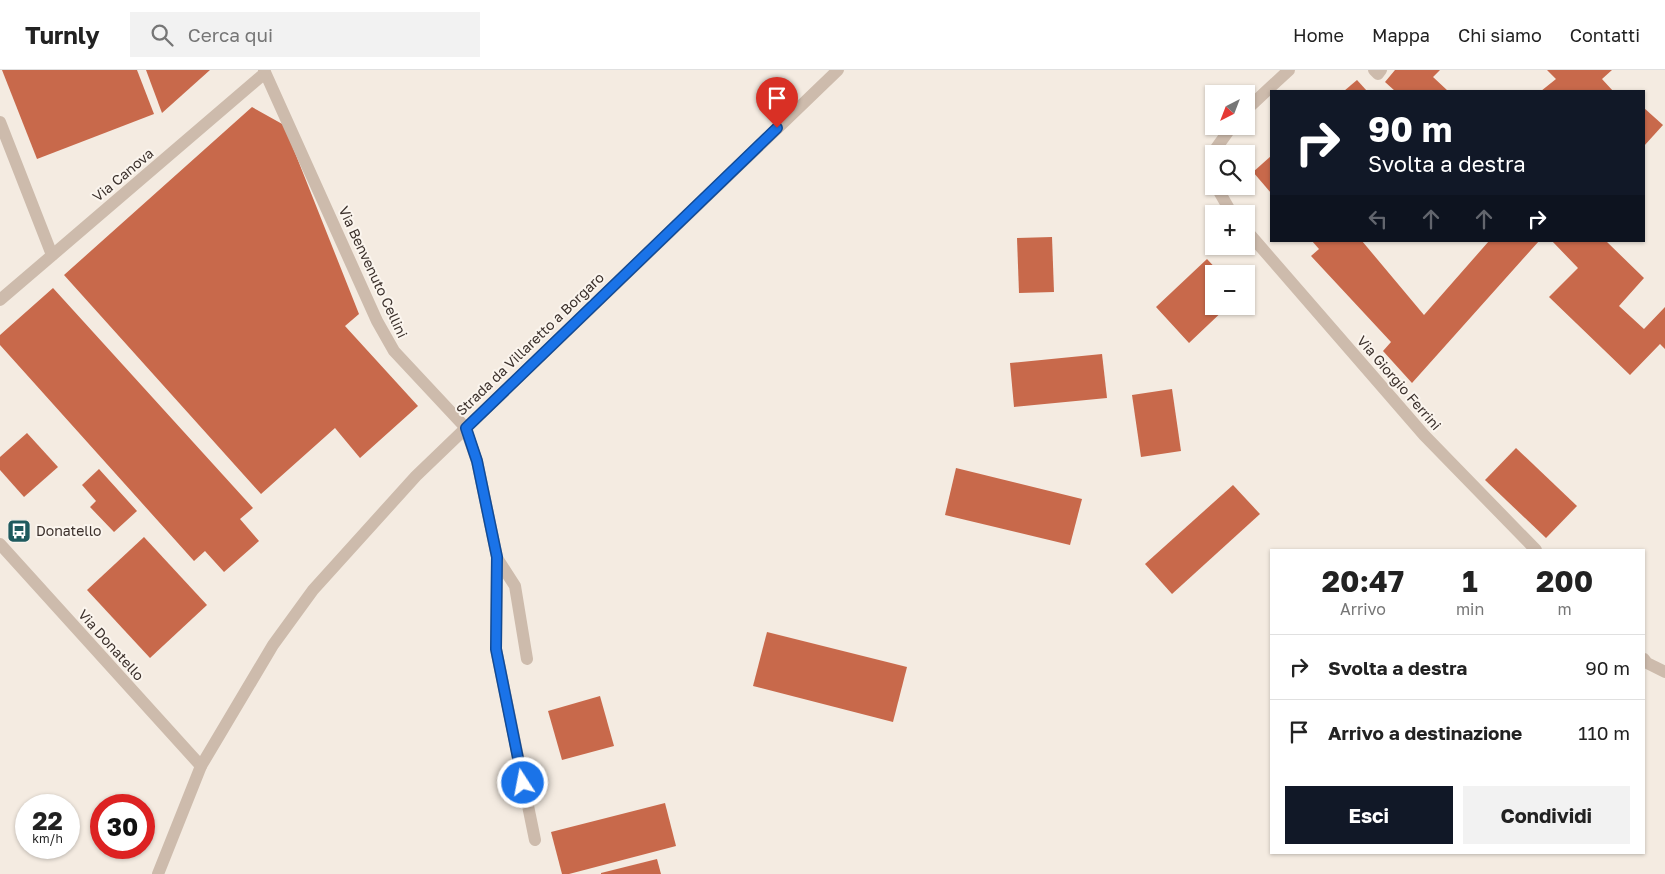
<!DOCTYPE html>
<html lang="it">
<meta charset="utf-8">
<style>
:root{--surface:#fff;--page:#f2f2f2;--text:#222;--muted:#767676;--line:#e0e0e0;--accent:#111827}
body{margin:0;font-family:"Golos Text",sans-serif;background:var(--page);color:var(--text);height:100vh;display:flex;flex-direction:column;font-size:19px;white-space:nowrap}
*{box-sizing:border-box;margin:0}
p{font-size:16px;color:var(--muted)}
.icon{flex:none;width:28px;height:28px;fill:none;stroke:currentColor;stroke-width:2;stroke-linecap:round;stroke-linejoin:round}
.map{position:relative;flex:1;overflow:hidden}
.sheet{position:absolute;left:1270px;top:479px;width:375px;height:305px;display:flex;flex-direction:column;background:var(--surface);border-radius:0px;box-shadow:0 1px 4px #0004}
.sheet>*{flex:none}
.guide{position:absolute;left:1270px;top:20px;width:375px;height:152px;border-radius:0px;box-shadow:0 1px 4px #0004;background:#111827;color:#fff;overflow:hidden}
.needle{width:32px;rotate:222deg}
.controls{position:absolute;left:1205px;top:15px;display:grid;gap:10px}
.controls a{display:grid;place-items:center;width:50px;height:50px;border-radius:0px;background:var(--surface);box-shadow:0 1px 4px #0004;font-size:25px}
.speed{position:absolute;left:15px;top:724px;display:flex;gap:10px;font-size:25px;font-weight:700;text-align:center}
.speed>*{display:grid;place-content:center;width:65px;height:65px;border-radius:50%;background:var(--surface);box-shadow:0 1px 4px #0004;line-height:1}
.speed small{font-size:12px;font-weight:400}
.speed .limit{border:8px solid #d22;background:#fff;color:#111}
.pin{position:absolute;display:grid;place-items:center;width:42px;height:42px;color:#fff;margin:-51px -21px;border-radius:50% 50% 50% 0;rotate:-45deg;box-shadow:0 0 5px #0007}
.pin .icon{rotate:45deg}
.me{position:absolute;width:55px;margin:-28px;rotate:349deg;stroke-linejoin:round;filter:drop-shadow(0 0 4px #0008)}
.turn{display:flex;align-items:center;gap:18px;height:105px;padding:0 15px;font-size:22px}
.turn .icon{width:65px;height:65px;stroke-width:2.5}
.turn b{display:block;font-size:35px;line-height:42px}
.lanes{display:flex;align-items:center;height:48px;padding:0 15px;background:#0003;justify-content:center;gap:25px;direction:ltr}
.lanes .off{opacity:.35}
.eta{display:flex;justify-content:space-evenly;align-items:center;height:85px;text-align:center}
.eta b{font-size:30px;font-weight:700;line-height:35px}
.primary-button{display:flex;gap:10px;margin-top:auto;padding:10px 15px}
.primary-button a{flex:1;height:58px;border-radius:0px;background:var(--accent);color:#fff;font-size:20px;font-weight:700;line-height:58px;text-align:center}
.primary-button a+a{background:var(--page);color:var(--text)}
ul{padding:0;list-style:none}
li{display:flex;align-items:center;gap:15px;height:65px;padding:0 15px;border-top:1px solid var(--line)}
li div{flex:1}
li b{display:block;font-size:19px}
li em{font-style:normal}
header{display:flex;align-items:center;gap:30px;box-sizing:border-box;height:70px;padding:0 25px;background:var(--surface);border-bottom:1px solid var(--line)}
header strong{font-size:24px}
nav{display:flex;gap:28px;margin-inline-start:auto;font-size:18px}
.search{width:350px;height:45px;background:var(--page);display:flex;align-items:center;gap:12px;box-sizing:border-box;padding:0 18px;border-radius:0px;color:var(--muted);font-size:19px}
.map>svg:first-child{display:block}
.building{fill:#c8694b}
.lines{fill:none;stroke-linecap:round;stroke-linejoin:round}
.minor{stroke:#cdbbac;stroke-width:12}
.route-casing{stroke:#114b97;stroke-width:12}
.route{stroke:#1a73e8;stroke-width:9}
.labels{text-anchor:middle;stroke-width:4;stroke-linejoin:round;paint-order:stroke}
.street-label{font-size:14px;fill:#3b302b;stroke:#fbf5ee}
.poi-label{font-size:14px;fill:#3b302b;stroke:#fbf5ee;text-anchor:start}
</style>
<header>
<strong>Turnly</strong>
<div class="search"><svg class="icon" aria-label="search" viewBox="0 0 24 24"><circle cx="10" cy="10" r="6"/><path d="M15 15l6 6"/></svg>Cerca qui</div>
<nav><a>Home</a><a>Mappa</a><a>Chi siamo</a><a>Contatti</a></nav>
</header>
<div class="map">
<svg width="1665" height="804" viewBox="0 0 1665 804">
<rect width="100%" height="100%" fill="#f4ebe1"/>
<g class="building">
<path d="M2 0H137L154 44 37 89Z"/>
<path d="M146 0H210L162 43Z"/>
<path d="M1395 0H1440L1433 7 1448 21H1395L1385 12Z"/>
<path d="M1547 0H1612L1602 9 1613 21H1541L1556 9Z"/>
<path d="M1357 10 1367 21H1344Z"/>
<path d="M252 37 284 55 359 244 345 256 418 336 360 388 335 358 261 424 64 205Z"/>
<path d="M1644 38 1663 55 1644 76Z"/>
<path d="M1271 86V123L1253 102Z"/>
<path d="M1052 167 1054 222 1019 223 1017 168Z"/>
<path d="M1312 171H1362L1424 245 1489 171H1539L1412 313 1383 281 1391 272 1311 186 1319 179Z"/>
<path d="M1552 171H1606L1644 208 1619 236 1644 259 1665 237V279L1660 274 1630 305 1549 227 1578 198Z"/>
<path d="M1207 189 1221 204H1214V236H1228L1189 273 1156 237Z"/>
<path d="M53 218 253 438 240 449 259 471 224 502 205 481 194 491 0 275V265Z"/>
<path d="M1102 284 1107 328 1014 337 1010 293Z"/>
<path d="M1172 319 1181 381 1141 387 1132 325Z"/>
<path d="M27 363 58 397 24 427 0 400V387Z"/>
<path d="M1516 378 1577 436 1546 468 1485 410Z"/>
<path d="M956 398 1082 429 1070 475 945 445Z"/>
<path d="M99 399 137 441 114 462 90 437 96 431 82 415Z"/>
<path d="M1233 415 1260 444 1172 524 1145 494Z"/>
<path d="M144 467 207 535 150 588 87 520Z"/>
<path d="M767 562 907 597 893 652 753 616Z"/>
<path d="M600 626 614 676 562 690 548 641Z"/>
<path d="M665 733 676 776 569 804H562L551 762Z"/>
<path d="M657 789 661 804H601V803Z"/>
</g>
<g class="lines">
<g class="minor">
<path d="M264 0 377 251 394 281 465 357 477 391 497 487 496 579 535 770"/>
<path d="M1374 0 1378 4 1381 0"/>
<path d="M1246 40 1289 0"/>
<path d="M0 52 52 185"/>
<path d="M1214 112 1212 84 1232 56"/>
<path d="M1216 116 1232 144"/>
<path d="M1246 160 1424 365 1536 480"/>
<path d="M0 230 265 3"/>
<path d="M0 474 201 696"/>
<path d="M497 488 515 516 527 589"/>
<path d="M1644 589 1647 593 1665 602"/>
<path d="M158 804 201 696 273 575 313 520 416 406 838 0"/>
</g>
</g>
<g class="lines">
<g class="route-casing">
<path id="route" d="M523 713 496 579 497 487 477 391 466 358 777 58"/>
</g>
<use href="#route" class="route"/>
</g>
<defs>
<g id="bus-square" transform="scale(1.25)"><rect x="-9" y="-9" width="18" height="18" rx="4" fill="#1f5a5e" stroke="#fbf5ee"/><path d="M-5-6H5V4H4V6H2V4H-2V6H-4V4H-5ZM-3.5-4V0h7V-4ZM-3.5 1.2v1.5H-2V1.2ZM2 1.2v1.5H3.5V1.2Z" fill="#fff"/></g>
</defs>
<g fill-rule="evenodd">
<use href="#bus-square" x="19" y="461"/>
</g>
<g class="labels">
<g class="street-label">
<text transform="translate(123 105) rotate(-40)" y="5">Via Canova</text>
<text transform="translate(373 202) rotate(65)" y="5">Via Benvenuto Cellini</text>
<text transform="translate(530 274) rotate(-44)" y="5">Strada da Villaretto a Borgaro</text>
<text transform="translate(1399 313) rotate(49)" y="5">Via Giorgio Ferrini</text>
<text transform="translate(111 575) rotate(48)" y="5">Via Donatello</text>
</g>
<g class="poi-label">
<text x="36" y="466">Donatello</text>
</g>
</g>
</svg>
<div class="controls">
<a><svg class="needle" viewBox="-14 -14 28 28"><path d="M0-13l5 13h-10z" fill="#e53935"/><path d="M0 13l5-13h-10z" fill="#767676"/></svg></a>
<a><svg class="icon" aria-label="search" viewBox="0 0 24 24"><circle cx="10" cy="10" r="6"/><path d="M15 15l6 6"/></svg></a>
<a>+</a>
<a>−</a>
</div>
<div class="speed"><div>22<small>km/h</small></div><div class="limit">30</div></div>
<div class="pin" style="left:777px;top:58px;background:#d93025"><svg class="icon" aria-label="arrive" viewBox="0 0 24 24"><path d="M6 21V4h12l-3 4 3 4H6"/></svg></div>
<svg class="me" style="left:523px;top:713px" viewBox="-20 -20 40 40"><circle r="17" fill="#1a73e8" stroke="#fff" stroke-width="3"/><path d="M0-11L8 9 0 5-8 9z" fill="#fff"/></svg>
<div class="guide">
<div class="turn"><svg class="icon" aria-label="right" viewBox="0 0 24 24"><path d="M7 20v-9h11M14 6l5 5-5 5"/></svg><div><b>90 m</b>Svolta a destra</div></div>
<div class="lanes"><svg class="icon off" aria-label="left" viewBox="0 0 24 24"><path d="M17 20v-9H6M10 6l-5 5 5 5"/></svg><svg class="icon off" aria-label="ahead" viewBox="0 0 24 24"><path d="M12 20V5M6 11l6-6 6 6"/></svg><svg class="icon off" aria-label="ahead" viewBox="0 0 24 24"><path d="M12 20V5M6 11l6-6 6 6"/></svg><svg class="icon" aria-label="right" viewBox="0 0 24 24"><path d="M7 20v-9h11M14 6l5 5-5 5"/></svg></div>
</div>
<section class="sheet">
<div class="eta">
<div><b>20:47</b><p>Arrivo</p></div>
<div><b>1</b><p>min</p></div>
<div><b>200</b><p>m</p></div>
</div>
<ul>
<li><svg class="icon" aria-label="right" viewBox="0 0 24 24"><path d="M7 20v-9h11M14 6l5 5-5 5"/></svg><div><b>Svolta a destra</b></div><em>90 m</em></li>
<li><svg class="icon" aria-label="arrive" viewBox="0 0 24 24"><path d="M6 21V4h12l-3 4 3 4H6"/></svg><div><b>Arrivo a destinazione</b></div><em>110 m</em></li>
</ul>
<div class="primary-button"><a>Esci</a><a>Condividi</a></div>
</section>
</div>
